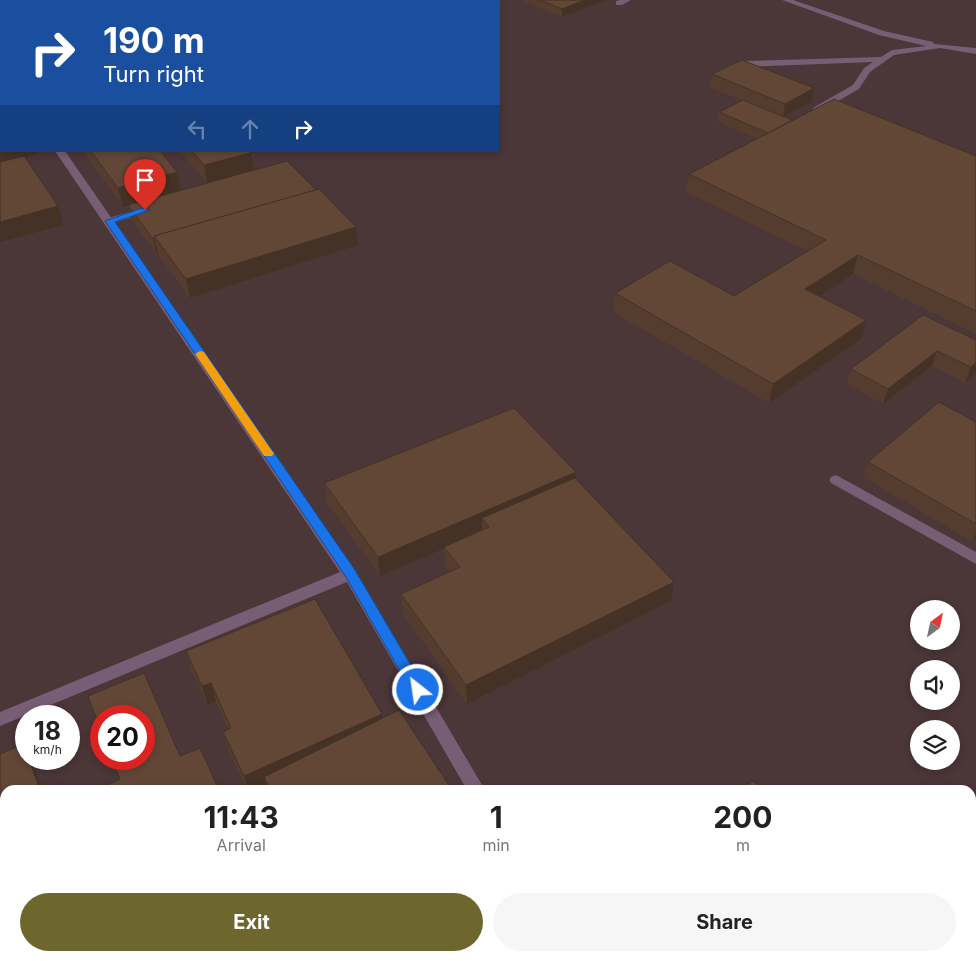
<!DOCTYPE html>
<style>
:root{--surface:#fff;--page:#f6f6f6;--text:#222;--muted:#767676;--accent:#6d662d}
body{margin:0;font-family:Inter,sans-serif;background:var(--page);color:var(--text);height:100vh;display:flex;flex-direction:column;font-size:19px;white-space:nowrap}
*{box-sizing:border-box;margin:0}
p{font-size:16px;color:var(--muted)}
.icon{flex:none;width:28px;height:28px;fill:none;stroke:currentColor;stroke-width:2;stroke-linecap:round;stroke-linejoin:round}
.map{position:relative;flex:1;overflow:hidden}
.side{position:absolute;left:0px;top:785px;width:976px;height:176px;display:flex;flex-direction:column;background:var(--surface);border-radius:15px 15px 0 0;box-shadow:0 2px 8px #0003}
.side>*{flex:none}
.banner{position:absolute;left:0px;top:0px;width:500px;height:152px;box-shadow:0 2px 8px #0003;background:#1a4fa0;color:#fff;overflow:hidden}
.needle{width:32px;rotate:33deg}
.fabs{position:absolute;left:910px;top:600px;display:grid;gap:10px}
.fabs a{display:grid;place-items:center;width:50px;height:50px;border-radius:50%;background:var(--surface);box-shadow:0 2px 8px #0003;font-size:25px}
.speed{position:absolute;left:15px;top:705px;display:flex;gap:10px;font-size:25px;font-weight:700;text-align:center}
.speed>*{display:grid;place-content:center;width:65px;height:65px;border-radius:50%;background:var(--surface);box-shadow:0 2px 8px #0003;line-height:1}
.speed small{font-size:12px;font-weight:400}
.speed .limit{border:8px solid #d22;background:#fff;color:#111}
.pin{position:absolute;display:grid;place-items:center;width:42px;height:42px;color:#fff;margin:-51px -21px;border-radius:50% 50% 50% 0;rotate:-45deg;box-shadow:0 0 5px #0007}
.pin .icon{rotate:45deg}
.me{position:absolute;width:55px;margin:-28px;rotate:330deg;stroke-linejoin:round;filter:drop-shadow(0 0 4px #0008)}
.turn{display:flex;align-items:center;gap:18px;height:105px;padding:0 20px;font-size:22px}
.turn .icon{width:65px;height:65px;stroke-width:2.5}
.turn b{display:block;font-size:35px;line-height:42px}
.lanes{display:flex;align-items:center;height:48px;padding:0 20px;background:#0003;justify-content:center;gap:25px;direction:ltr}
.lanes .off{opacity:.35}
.eta{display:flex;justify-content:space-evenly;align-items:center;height:85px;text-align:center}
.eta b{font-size:30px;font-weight:700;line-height:35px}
.primary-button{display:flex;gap:10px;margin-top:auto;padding:10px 20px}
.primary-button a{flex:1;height:58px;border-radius:30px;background:var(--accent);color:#fff;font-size:20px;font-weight:700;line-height:58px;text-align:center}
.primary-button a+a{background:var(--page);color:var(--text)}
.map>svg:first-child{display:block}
.industrial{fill:#4b3638;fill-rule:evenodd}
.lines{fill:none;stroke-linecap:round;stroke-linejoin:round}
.service{fill:#785e74;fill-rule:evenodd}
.minor{fill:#785e74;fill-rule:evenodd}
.wall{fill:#543d2f}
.shaded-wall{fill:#453226}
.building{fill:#624737;stroke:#453226}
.route{fill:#1a73e8;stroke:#114b97}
.slow{fill:#f59e0b}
</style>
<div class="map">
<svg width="976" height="961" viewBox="0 0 976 961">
<rect width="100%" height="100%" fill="#492d1c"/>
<path class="industrial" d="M0 0H976V961H0ZM1 1H499V151H1ZM919 609H951V641H919ZM919 669H951V701H919ZM26 716H69V759H26ZM101 716H144V759H101ZM919 729H951V761H919ZM5 790H971V956H5Z"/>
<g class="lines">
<g class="service">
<path d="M160 0H168L169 1H161Z"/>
<path d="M620 0H631L622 5H616V1Z"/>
<path d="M782 0H793L884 31 933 42 934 44 976 48V54L940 48 894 55 870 72 859 89 819 112H813V108L853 85 864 68 873 62 743 67 739 64 743 61 881 57 892 50 926 46 879 35Z"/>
<path d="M0 73 1 74V80L0 79Z"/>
<path d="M1 90V96L0 97V91Z"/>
<path d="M55 151H65L355 570 485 790H467L347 582 0 726V712L340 572Z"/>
<path d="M836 475 976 552V564L831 483 829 480 831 477Z"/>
<path d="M562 956H583L585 961H564Z"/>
</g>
<path class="minor" d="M147 207 151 208 152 210 151 212 109 224 104 221 105 219Z"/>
</g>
<g class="wall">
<path d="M9 0H138L139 1H10Z"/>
<path d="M524 0H605L562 17 524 2Z"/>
<path d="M712 74 814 88 812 101 784 116 792 120V121L976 156V334L853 274 819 296 861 339 769 403 613 312 615 293 734 296 807 251 686 192 689 174 758 139 718 122 719 112 742 100 710 88Z"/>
<path d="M83 151H160L177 172 181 190 207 183 180 151H249L251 153 254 170 358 245 190 298 158 255V253H156L131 219 128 205 123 207Z"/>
<path d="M976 340V373L965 383 932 366 883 404 847 384 851 369Z"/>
<path d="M976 422V538L972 542 863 477 868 462Z"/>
<path d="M576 472 575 478 671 601 467 704 403 614 401 594 449 572 445 567 444 548 380 576 327 503 324 483Z"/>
<path d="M186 651 383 719 452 790H267V787L260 790H247L229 751 223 732 229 729 216 702 208 705 192 671Z"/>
<path d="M766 956H870L864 961H770Z"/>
</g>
<g class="shaded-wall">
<path d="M27 0H79L80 1H21Z"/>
<path d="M585 0H605L562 17V9Z"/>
<path d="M814 88 812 101 783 117 785 104Z"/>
<path d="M1 148V151H36L37 154 0 164V149Z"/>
<path d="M251 153 254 171 207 183 204 165Z"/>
<path d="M177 172 181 190 123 207 118 188Z"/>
<path d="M58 206 63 225 0 242V222Z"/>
<path d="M356 227 358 245 190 298 186 279Z"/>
<path d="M154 238 158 253H156L153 239Z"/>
<path d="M858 255 853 274 801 308 805 289Z"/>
<path d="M866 320 861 339 769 403 773 384Z"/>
<path d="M937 351 932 366 883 404 888 389Z"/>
<path d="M976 363V373L965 383 971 367Z"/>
<path d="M576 472 574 491 482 518V532L380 576 378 557Z"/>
<path d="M976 533V538L972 542Z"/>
<path d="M674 582 671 601 467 704 466 685Z"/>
<path d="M211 683 216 702 208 705 202 686Z"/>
<path d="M382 714 384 733 264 777 267 787 260 790H248L244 776Z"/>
<path d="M29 759H31L33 763 43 790H40Z"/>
<path d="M55 956H98L89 961H46Z"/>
<path d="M294 956H323L314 961H285Z"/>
<path d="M863 956H870L864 961H857Z"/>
</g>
<g class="building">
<path d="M86 0H138L139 1H87Z"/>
<path d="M540 0H585L562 9Z"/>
<path d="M742 60 814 88 785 104 712 74Z"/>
<path d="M834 99 976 156V311L858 255 805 289 866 320 773 384 615 293 670 261 734 296 826 240 689 174Z"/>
<path d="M743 100 792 120 768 133 719 112Z"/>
<path d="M1 124V148L0 149V125Z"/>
<path d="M91 151H160L177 172 118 188Z"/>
<path d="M192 151H249L251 153 204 165Z"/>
<path d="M24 156 58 206 0 222V162Z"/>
<path d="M287 161 316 190 154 236V238L153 239 128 205Z"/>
<path d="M319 189 356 227 186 279 154 236Z"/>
<path d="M923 315 976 340V363L971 367 937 351 888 389 851 369Z"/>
<path d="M939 402 976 422V524L868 462Z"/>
<path d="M514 408 576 472 378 557 324 483Z"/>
<path d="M575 478 674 582 466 685 401 594 460 567 444 547 489 527 482 518Z"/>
<path d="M315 599 382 714 244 776 223 732 231 728 211 683 202 686 186 651Z"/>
<path d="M144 673 180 756 200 748 219 790H101V788L120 779 112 759H144V716H101V731L88 696Z"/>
<path d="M399 710 452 790H271L264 777Z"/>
<path d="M24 744 26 751V759H29L40 790H5V956H55L46 961H0V754Z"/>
<path d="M753 781 762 790H739Z"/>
<path d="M217 956H294L285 961H219Z"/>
<path d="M777 956H863L857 961H781Z"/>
</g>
<path class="route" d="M142 208 150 210 115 222 355 570 423 686 425 690 423 694 418 696 413 694 346 577 105 221Z"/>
<path class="slow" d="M200 351 204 352 272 451 274 453 272 456H264L195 354Z"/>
</svg>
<div class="fabs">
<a><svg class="needle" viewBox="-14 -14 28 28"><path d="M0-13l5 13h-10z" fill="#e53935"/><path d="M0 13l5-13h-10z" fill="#767676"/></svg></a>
<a><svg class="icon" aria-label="sound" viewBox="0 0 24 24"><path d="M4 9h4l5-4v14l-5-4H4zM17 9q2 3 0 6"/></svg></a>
<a><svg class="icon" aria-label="layers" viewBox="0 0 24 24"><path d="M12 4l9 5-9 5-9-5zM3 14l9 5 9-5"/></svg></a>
</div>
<div class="speed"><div>18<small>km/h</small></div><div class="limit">20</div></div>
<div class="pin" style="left:145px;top:210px;background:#d93025"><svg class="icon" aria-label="arrive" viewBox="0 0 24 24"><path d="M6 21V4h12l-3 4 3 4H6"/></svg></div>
<svg class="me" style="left:418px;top:690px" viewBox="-20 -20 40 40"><circle r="17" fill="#1a73e8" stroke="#fff" stroke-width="3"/><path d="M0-11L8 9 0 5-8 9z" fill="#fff"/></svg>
<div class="banner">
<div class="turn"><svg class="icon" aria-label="right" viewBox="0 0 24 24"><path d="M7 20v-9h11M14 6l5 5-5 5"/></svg><div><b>190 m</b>Turn right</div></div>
<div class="lanes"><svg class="icon off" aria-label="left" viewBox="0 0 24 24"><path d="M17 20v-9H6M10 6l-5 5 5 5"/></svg><svg class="icon off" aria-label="ahead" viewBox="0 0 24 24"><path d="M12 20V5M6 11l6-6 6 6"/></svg><svg class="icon" aria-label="right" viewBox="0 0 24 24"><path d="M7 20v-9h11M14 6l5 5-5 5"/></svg></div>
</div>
<section class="side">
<div class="eta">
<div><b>11:43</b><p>Arrival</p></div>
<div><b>1</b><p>min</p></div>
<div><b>200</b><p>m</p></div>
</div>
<div class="primary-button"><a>Exit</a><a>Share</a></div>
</section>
</div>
